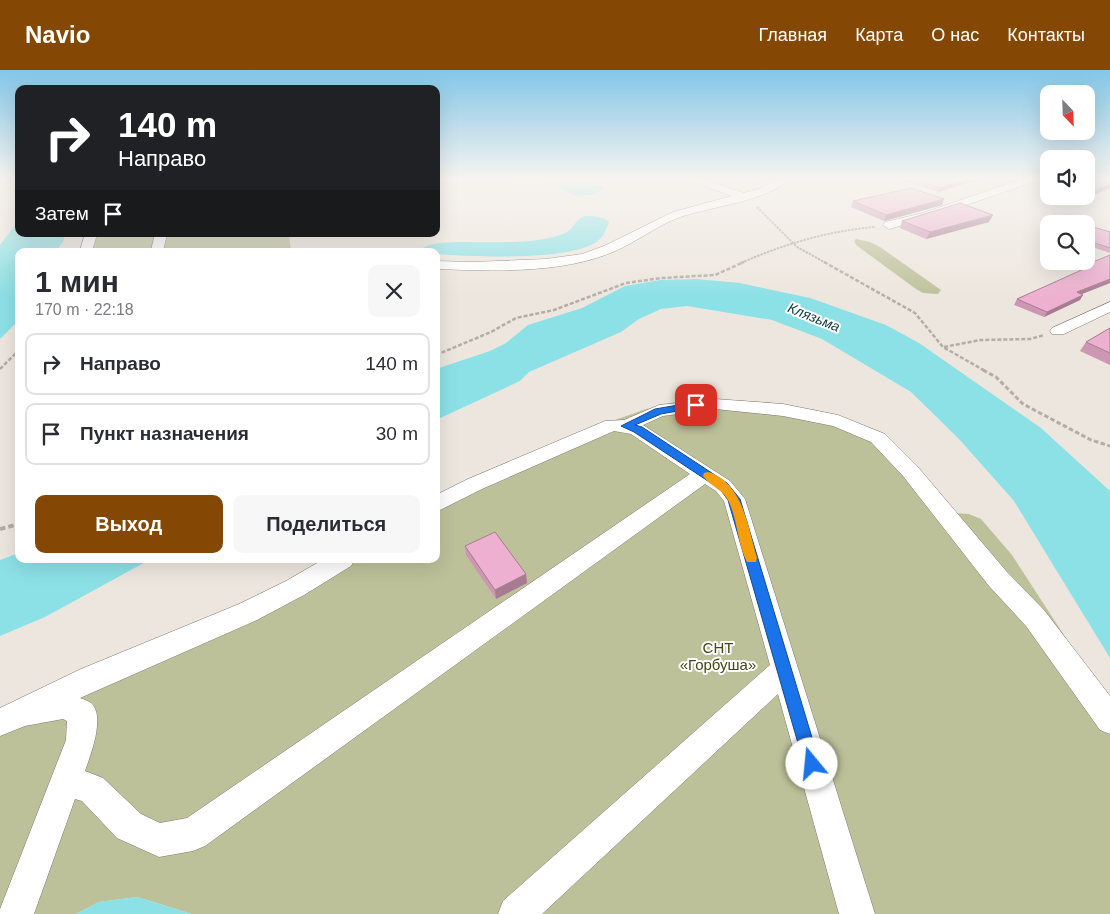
<!DOCTYPE html>
<html lang="ru">
<meta charset="utf-8">
<style>
:root{--surface:#fff;--page:#f7f7f7;--text:#2b2b33;--muted:#7c7c81;--line:#e1e1e2;--accent:#844704}
body{margin:0;font-family:Helvetica,sans-serif;background:var(--page);color:var(--text);height:100vh;display:flex;flex-direction:column;font-size:19px;white-space:nowrap}
*{box-sizing:border-box;margin:0}
p{font-size:16px;color:var(--muted)}
.icon{flex:none;width:28px;height:28px;fill:none;stroke:currentColor;stroke-width:2;stroke-linecap:round;stroke-linejoin:round}
.map{position:relative;flex:1;overflow:hidden}
.details{position:absolute;left:15px;top:178px;width:425px;height:315px;display:flex;flex-direction:column;background:var(--surface);border-radius:10px;box-shadow:0 5px 20px #0002}
.details>*{flex:none}
.guide{position:absolute;left:15px;top:15px;width:425px;height:152px;border-radius:10px;box-shadow:0 5px 20px #0002;background:#202124;color:#fff;overflow:hidden}
.needle{width:32px;rotate:157deg}
.buttons{position:absolute;left:1040px;top:15px;display:grid;gap:10px}
.buttons a{display:grid;place-items:center;width:55px;height:55px;border-radius:10px;background:var(--surface);box-shadow:0 5px 20px #0002;font-size:25px}
.pin{position:absolute;display:grid;place-items:center;width:42px;height:42px;color:#fff;margin:-21px;border-radius:10px;box-shadow:0 2px 8px #0006}
.me{position:absolute;width:55px;margin:-28px;rotate:343deg;stroke-linejoin:round;filter:drop-shadow(0 0 4px #0008)}
.turn{display:flex;align-items:center;gap:18px;height:105px;padding:0 20px;font-size:22px}
.turn .icon{width:65px;height:65px;stroke-width:2.5}
.turn b{display:block;font-size:35px;line-height:42px}
.then{display:flex;align-items:center;height:48px;padding:0 20px;background:#0003;gap:10px;font-size:19px}
.round{display:grid;place-items:center;flex:none;width:52px;height:52px;border-radius:10px;background:var(--page)}
.overview{display:flex;align-items:center;justify-content:space-between;height:85px;padding:0 20px}
h1{font-size:30px;font-weight:700;line-height:38px}
.button{display:flex;gap:10px;margin-top:auto;padding:10px 20px}
.button a{flex:1;height:58px;border-radius:10px;background:var(--accent);color:#fff;font-size:20px;font-weight:700;line-height:58px;text-align:center}
.button a+a{background:var(--page);color:var(--text)}
ul{padding:0;list-style:none}
li{display:flex;align-items:center;gap:15px;height:62px;margin:0 10px 8px;padding:0 10px;border:2px solid var(--line);border-radius:10px}
li div{flex:1}
li b{display:block;font-size:19px}
li em{font-style:normal}
header{display:flex;align-items:center;gap:30px;box-sizing:border-box;height:70px;padding:0 25px;background:var(--accent);color:#fff}
header strong{font-size:24px}
nav{display:flex;gap:28px;margin-inline-start:auto;font-size:18px}
.map>svg:first-child{display:block}
.green{fill:#bdc19a}
.water{fill:#8ce1e7}
.lines{fill:none;stroke-linecap:round;stroke-linejoin:round}
.minor-casing{stroke:#7f7971;stroke-width:1}
.path-far3{stroke:#b3ada6;stroke-width:2;stroke-dasharray:2.5 1;stroke-linecap:butt}
.path-far2{stroke:#b3ada6;stroke-width:2.5;stroke-dasharray:4 2;stroke-linecap:butt}
.path-far1{stroke:#b3ada6;stroke-width:3;stroke-dasharray:4.5 2.5;stroke-linecap:butt}
.path{stroke:#b3ada6;stroke-width:4;stroke-dasharray:5.5 3;stroke-linecap:butt}
.minor{fill:#fff;fill-rule:evenodd}
.wall{fill:#cd97b3}
.shaded-wall{fill:#a77b92}
.building{fill:#eeb0d0;stroke:#a77b92}
.route{fill:#1a73e8;stroke:#114b97}
.slow{fill:#f59e0b}
.labels{text-anchor:middle;stroke-width:4;stroke-linejoin:round;paint-order:stroke}
.water-label{font-size:14px;font-style:italic;fill:#0f393b;stroke:#fff}
.near-park-label{font-size:15px;fill:#444718;stroke:#fff}
</style>
<header>
<strong>Navio</strong>
<nav><a>Главная</a><a>Карта</a><a>О нас</a><a>Контакты</a></nav>
</header>
<div class="map">
<svg width="1110" height="844" viewBox="0 0 1110 844">
<rect width="100%" height="100%" fill="#ede6de"/>
<g class="green">
<path d="M94 164H289L291 181H91Z"/>
<path d="M856 169 870 172 880 177 941 220 938 224 923 223 916 219 856 175 854 171Z"/>
<path d="M715 329 764 332 816 340 879 361 902 381 953 443 969 444 981 449 1012 485 1110 636V844H192L137 827 99 832 76 844H0V639L207 550 279 515 324 489H436V426L474 406 570 366 646 339 679 332Z"/>
</g>
<g class="water">
<path d="M487 109H589L603 118 597 124 575 126 553 114Z"/>
<path d="M585 146C593 146 602 146 609 152 607 158 604 165 600 169 576 192 470 187 436 184V181H422L421 179C432 172 446 173 458 172 486 172 540 175 565 163 574 159 575 149 585 146Z"/>
<path d="M19 150V164H65L63 172 56 181H19V250L0 269V175Z"/>
<path d="M696 209 740 213 810 228 886 255 919 273 1041 358 1110 421V588L1014 431 959 369 911 322 822 269 772 250 687 236 661 239 639 249 621 262 529 302 520 311 436 350V299L490 281 506 273 528 255 582 238 625 216 660 210Z"/>
<path d="M19 483V489H151L45 547 0 566V490Z"/>
<path d="M137 827 192 844H76L99 832Z"/>
</g>
<g class="lines">
<g class="minor-casing">
<g id="minor">
<path d="M689 109H704L744 123 759 119 777 109H789C770 130 711 137 683 146 659 154 637 172 613 182 561 204 492 201 436 199V191L472 192 546 189 582 184 604 176 673 142 732 126 690 111Z"/>
<path d="M1022 109H1037L1036 111 931 147 889 159 883 155 885 152 923 143Z"/>
<path d="M85 164H97L92 181H80Z"/>
<path d="M155 164H167L163 181H151Z"/>
<path d="M1110 232V242L1064 264H1052L1050 261 1052 258Z"/>
<path d="M715 329 783 334 838 345 885 364 917 396 1007 502 1044 540 1110 626V664L1100 660 1026 556 989 516 903 406 871 372 833 356 783 346 715 339 663 346 643 355 730 411 745 429 875 844H839L778 624 542 844H498L503 831 770 595 724 431 716 421 705 414 205 776 193 781 159 787 117 768 82 731 75 729 34 844H0V839L66 670 67 651 63 649 25 656 0 666V638L81 599 239 534 286 511 324 489H355L351 496 304 525 257 550 80 628C84 629 88 631 91 633 106 646 90 686 85 701L103 708 141 744 160 753 187 748 690 404 631 364 614 361 482 419 436 442V425L468 409 605 351 624 350 659 335Z"/>
</g>
</g>
<g class="path-far3">
<path d="M757 137 797 177 826 193"/>
<path d="M741 193C784 174 828 161 875 157"/>
</g>
<g class="path-far2">
<path d="M824 192 915 243 943 277 985 301"/>
<path d="M944 277 980 270 1030 269 1044 265"/>
<path d="M436 285 491 262 516 248 554 240 626 213 661 208 715 205 744 192"/>
<path d="M0 299 19 280"/>
</g>
<path class="path-far1" d="M983 300 996 307 1023 334 1091 370 1110 376"/>
<path class="path" d="M0 459 19 454"/>
<use href="#minor" class="minor"/>
</g>
<g class="wall">
<path d="M898 109H980L939 122Z"/>
<path d="M1110 109V118L1073 134 1041 124 1044 119 1049 117V126H1086Z"/>
<path d="M853 131 942 135 884 151 851 137Z"/>
<path d="M902 151 989 152 926 169 900 158Z"/>
<path d="M1086 157 1110 162V183L1086 175Z"/>
<path d="M1110 185V213L1082 224 1080 230 1044 247 1014 235 1017 229 1078 202 1081 197Z"/>
<path d="M1110 258V295L1080 281 1086 272Z"/>
<path d="M465 476 526 504 527 513 496 529 466 485Z"/>
</g>
<g class="shaded-wall">
<path d="M968 109H980L939 122 941 118Z"/>
<path d="M1110 114V118L1073 134 1076 129 1082 126H1086V124Z"/>
<path d="M944 129 942 135 884 151 886 145Z"/>
<path d="M993 145 989 152 926 169 930 162Z"/>
<path d="M1110 209V213L1074 227 1077 222Z"/>
<path d="M1083 225 1080 230 1044 247 1047 242Z"/>
<path d="M526 504 527 513 496 529 495 520Z"/>
</g>
<g class="building">
<path d="M914 109H968L941 118Z"/>
<path d="M1086 109H1110V114L1086 124Z"/>
<path d="M1049 117V121L1044 119Z"/>
<path d="M911 118 944 129 886 145 853 131Z"/>
<path d="M1067 126H1082L1076 129Z"/>
<path d="M960 133 993 145 930 162 902 151Z"/>
<path d="M1090 156 1110 162V178L1086 170V157Z"/>
<path d="M1110 185V209L1077 222 1083 225 1047 242 1017 229 1086 198 1081 197Z"/>
<path d="M1110 258V283L1086 272Z"/>
<path d="M495 462 526 504 495 520 465 476Z"/>
</g>
<linearGradient id="sky" x2="0" y2="1"><stop stop-color="#83c6e8"/><stop offset="0.48" stop-color="#f7f4f0"/><stop offset="1" stop-color="#f7f4f0" stop-opacity="0"/></linearGradient>
<rect width="1110" height="227" fill="url(#sky)"/>
<path class="route" d="M696 332 699 333V337L661 344 635 355 642 357 727 413 740 429 820 694 818 699 812 702 806 699 804 694 728 430 720 419 634 362 621 356 655 339Z"/>
<path class="slow" d="M708 402C743 412 748 458 757 488L756 492H747C737 473 738 449 728 430 722 419 710 416 703 406L704 403Z"/>
<g class="labels">
<g class="water-label">
<text transform="translate(814 247) rotate(22)" y="5">Клязьма</text>
</g>
<g class="near-park-label">
<text x="718" y="583">СНТ<tspan x="718" dy="17">«Горбуша»</tspan></text>
</g>
</g>
</svg>
<div class="buttons">
<a><svg class="needle" viewBox="-14 -14 28 28"><path d="M0-13l5 13h-10z" fill="#e53935"/><path d="M0 13l5-13h-10z" fill="#7c7c81"/></svg></a>
<a><svg class="icon" aria-label="sound" viewBox="0 0 24 24"><path d="M4 9h4l5-4v14l-5-4H4zM17 9q2 3 0 6"/></svg></a>
<a><svg class="icon" aria-label="search" viewBox="0 0 24 24"><circle cx="10" cy="10" r="6"/><path d="M15 15l6 6"/></svg></a>
</div>
<div class="pin" style="left:696px;top:335px;background:#d93025"><svg class="icon" aria-label="arrive" viewBox="0 0 24 24"><path d="M6 21V4h12l-3 4 3 4H6"/></svg></div>
<svg class="me" style="left:812px;top:694px" viewBox="-20 -20 40 40"><circle r="19" fill="#fff"/><path d="M0-13L10 11 0 6-10 11z" fill="#1a73e8"/></svg>
<div class="guide">
<div class="turn"><svg class="icon" aria-label="right" viewBox="0 0 24 24"><path d="M7 20v-9h11M14 6l5 5-5 5"/></svg><div><b>140 m</b>Направо</div></div>
<div class="then">Затем<svg class="icon" aria-label="arrive" viewBox="0 0 24 24"><path d="M6 21V4h12l-3 4 3 4H6"/></svg></div>
</div>
<section class="details">
<div class="overview"><div><h1>1 мин</h1><p>170 m · 22:18</p></div><a class="round"><svg class="icon" aria-label="close" viewBox="0 0 24 24"><path d="M6 6l12 12M18 6L6 18"/></svg></a></div>
<ul>
<li><svg class="icon" aria-label="right" viewBox="0 0 24 24"><path d="M7 20v-9h11M14 6l5 5-5 5"/></svg><div><b>Направо</b></div><em>140 m</em></li>
<li><svg class="icon" aria-label="arrive" viewBox="0 0 24 24"><path d="M6 21V4h12l-3 4 3 4H6"/></svg><div><b>Пункт назначения</b></div><em>30 m</em></li>
</ul>
<div class="button"><a>Выход</a><a>Поделиться</a></div>
</section>
</div>
